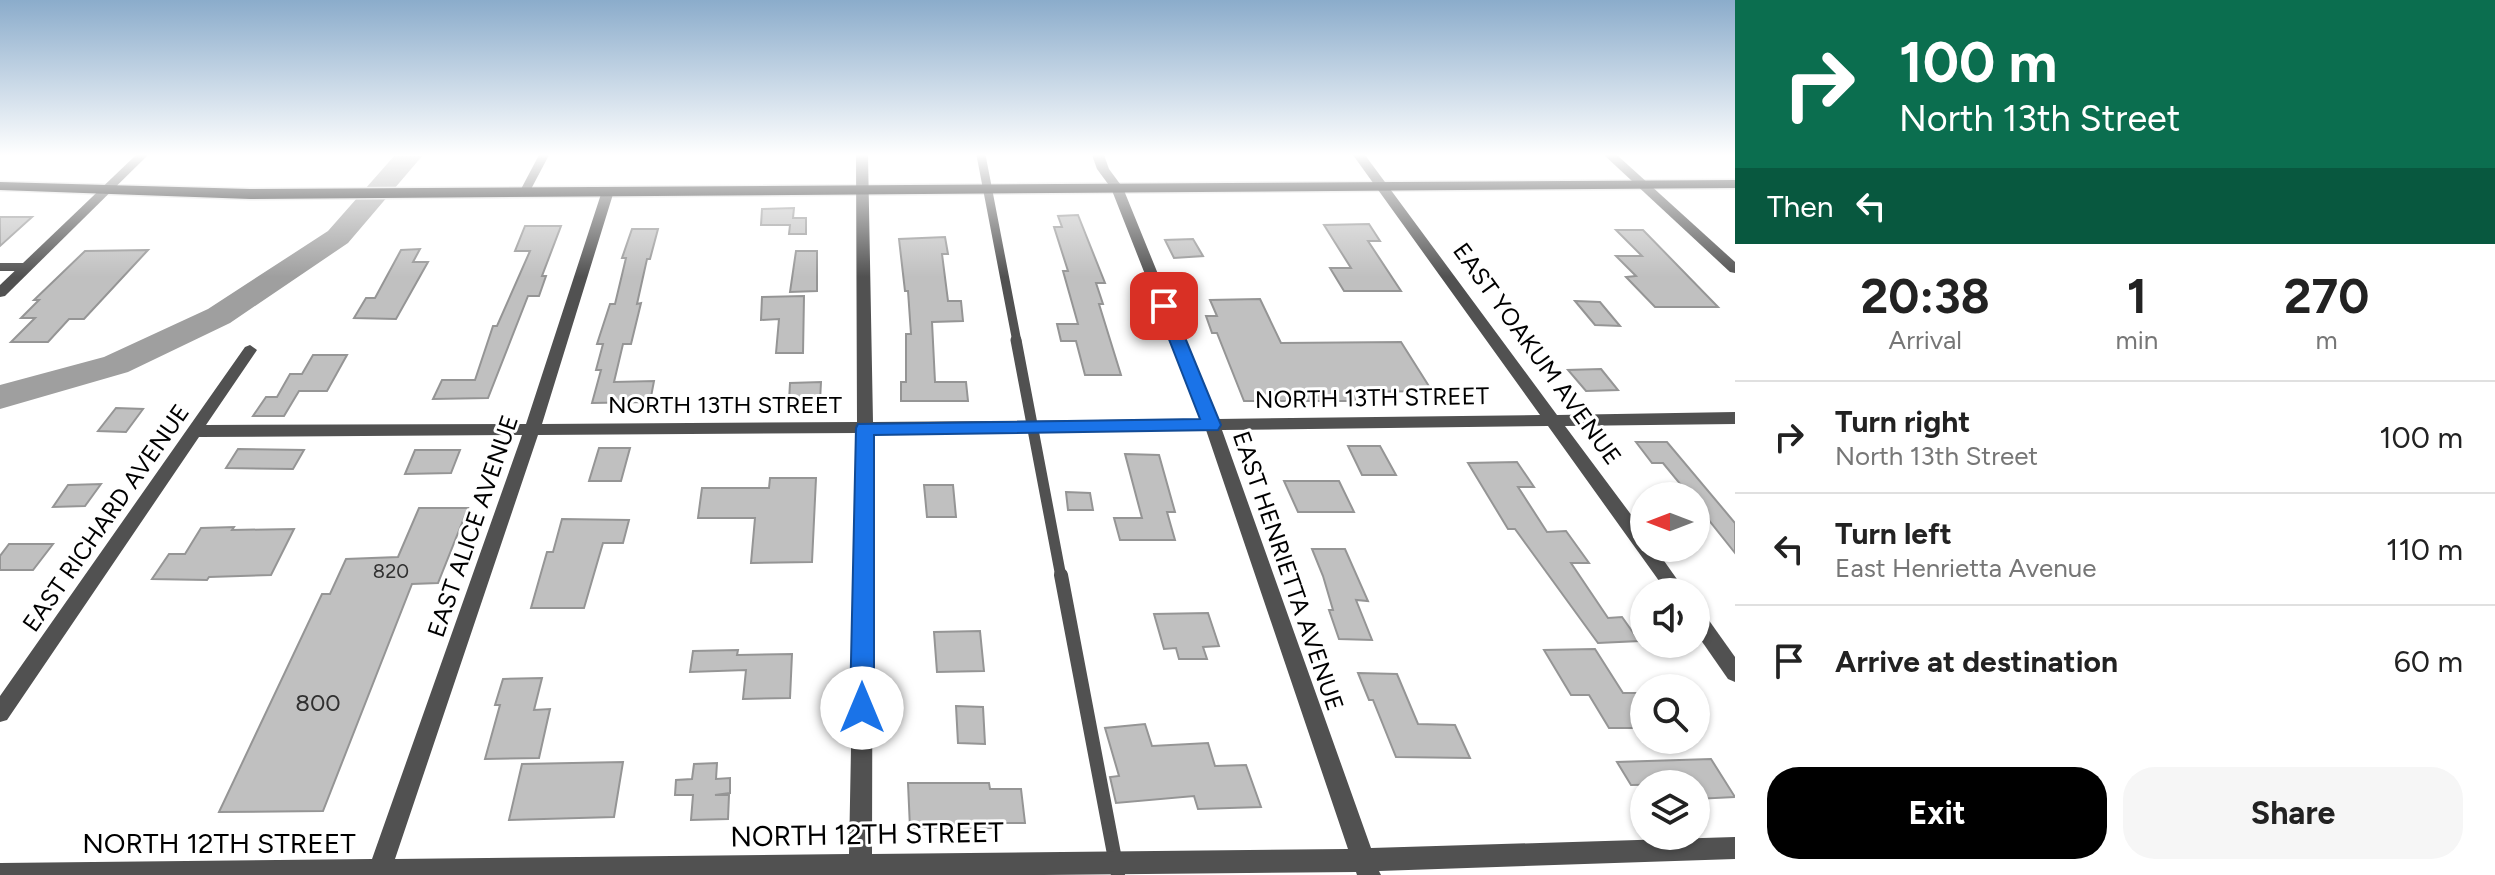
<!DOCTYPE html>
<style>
:root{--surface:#fff;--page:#f6f6f6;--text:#222;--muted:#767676;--line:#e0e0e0;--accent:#000}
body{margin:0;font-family:Figtree,sans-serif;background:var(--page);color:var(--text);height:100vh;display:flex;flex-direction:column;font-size:30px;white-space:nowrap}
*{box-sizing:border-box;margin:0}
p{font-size:26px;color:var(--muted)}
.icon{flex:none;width:44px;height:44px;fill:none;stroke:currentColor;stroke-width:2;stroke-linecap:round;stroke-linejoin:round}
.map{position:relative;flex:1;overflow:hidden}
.details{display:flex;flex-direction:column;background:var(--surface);width:760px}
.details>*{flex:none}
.guide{background:#0b6e4f;color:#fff;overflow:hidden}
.needle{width:52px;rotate:270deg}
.buttons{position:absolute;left:1630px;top:482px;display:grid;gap:16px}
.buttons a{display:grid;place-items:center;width:80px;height:80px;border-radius:50%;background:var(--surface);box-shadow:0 2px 6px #0004;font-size:40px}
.pin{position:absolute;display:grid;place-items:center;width:68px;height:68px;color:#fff;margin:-34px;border-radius:16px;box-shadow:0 4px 12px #0006}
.me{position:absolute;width:88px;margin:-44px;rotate:0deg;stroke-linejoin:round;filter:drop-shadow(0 0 6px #0008)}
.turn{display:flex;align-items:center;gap:28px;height:168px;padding:0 32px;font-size:36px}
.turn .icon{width:104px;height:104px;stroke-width:2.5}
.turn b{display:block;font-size:56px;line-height:68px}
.then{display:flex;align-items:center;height:76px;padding:0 32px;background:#0003;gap:16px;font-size:30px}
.eta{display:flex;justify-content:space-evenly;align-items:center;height:136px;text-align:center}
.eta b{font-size:48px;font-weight:700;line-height:56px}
.button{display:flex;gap:16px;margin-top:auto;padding:16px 32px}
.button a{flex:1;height:92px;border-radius:32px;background:var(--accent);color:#fff;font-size:32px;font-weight:700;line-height:92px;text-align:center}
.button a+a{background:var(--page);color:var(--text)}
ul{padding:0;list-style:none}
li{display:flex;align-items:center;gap:24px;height:112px;padding:0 32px;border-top:2px solid var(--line)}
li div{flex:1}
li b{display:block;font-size:30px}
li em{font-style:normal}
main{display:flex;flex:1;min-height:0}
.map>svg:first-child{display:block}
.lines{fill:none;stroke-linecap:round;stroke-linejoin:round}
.river{fill:#9f9f9f;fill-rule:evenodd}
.building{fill:#c0c0c0;stroke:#959595;stroke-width:2}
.primary-casing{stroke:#dbdbdb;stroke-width:3}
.service-far2{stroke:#515151;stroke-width:9}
.service-far1{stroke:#515151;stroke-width:11}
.service{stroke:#515151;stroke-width:14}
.minor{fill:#515151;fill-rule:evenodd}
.tertiary{fill:#515151;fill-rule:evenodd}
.primary{fill:#000;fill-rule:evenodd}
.route{fill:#1a73e8;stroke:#114b97;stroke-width:2}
.labels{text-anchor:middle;stroke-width:6;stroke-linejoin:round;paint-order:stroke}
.number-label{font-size:20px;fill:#303030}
.street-label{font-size:24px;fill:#000;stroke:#fff}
.near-number-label{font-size:24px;fill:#303030}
.near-street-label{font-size:28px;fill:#000;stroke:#fff}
</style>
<main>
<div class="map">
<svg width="1735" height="875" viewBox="0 0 1735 875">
<rect width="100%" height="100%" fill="#fff"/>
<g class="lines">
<path class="river" d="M395 155H423L348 243 230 323 128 372 0 409V385L104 357 208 309 328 231Z"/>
</g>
<g class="building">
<path d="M794 208 793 218H806V234H789L790 225H761L762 209Z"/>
<path d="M1078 215 1105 283H1096L1103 304H1099L1121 375H1085L1076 341H1061L1057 324H1078L1063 271H1068L1054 227H1062L1058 216Z"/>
<path d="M0 217H32L0 246Z"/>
<path d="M1369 224 1380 241H1368L1401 291H1344L1330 268H1351L1324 225Z"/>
<path d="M525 226H561L542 276H546L539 296H528L488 398 433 399 442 380H475L493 326H497L530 251H515Z"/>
<path d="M632 229H658L650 259H647L637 304 641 303 631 344H623L614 382 654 381 650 402 592 403 601 370H596L603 344H597L610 304H615L626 258H622Z"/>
<path d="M1616 230H1643L1718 307H1655L1626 277 1636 276 1616 256H1642Z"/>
<path d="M945 237 948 254H942L948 301H961L963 321 932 322 935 382H966L968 401H901V382H906V334H911L908 291H905L899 239Z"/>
<path d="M1193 239 1203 256 1174 258 1165 240Z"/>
<path d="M420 249 413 262H428L396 319 354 318 366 298H375L401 250Z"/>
<path d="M148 250 84 319H69L48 342H11L35 318H21L39 300H34L85 251Z"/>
<path d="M796 251H817V291L790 292Z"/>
<path d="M804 296 803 353H776L779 319 761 320 762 297Z"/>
<path d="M1260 299 1281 343 1401 342 1432 391 1352 392 1356 401H1244L1217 333H1212L1206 316H1217L1210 300Z"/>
<path d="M1575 301 1600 302 1620 326 1595 325Z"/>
<path d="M313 355H347L327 391H299L284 416H253L266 397H277L290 374H302Z"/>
<path d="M1601 369 1618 390 1586 391 1568 370Z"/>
<path d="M821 382 820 401H789L790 383Z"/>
<path d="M116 408 143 409 126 432 98 431Z"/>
<path d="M1636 442H1667L1735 523V553L1696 504V496H1690L1663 463H1652Z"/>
<path d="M1348 446H1380L1396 475H1362Z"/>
<path d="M599 448H630L621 481H589Z"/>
<path d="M238 449 304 450 293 469 226 468Z"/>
<path d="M415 450H460L451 473 405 474Z"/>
<path d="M1125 454 1159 455 1175 512H1167L1175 540H1120L1114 518H1142Z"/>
<path d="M1517 462 1534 487H1518L1547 532 1566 531 1589 563H1571L1608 618 1622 617 1639 641 1598 643 1515 529H1508L1468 463Z"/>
<path d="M770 478H816L812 562 751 563 755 518H698L702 488H769Z"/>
<path d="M1284 481H1339L1354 512H1298Z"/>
<path d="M101 484 85 506 53 507 68 485Z"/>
<path d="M924 485H953L956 517H927Z"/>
<path d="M1066 492 1090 493 1093 510H1068Z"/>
<path d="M419 508H468L438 583 412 584 323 811 219 812 322 594H330L346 559 398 557Z"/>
<path d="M562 519 629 520 623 543H603L584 608H531L547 552H553Z"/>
<path d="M234 527 232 530 294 529 271 575 209 577 207 580 152 579 169 554H185L201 528Z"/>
<path d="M9 544H53L33 570H0V556Z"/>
<path d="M1312 549H1345L1368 601 1356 600 1372 640 1339 639 1329 610H1333L1323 576Z"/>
<path d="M1208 613 1219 646 1203 647 1207 659H1179L1176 648 1164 649 1154 614Z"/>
<path d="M980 631 984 671 937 672 934 632Z"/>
<path d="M1595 649 1623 693H1644V728H1609L1589 695H1571L1544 650Z"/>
<path d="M738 650 737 655 792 654 790 698 743 699 746 670 690 672 693 651Z"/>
<path d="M1358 673 1397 674 1418 724 1455 725 1470 758 1396 757 1373 700H1369Z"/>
<path d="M542 678 534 710 550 709 539 758 485 759 500 705H495L503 679Z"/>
<path d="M956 706 983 707 985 744 958 743Z"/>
<path d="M1145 724 1152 746 1208 743 1215 766 1246 765 1261 807 1198 809 1194 796 1116 803 1110 777 1119 776 1105 728Z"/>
<path d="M1711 759 1735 797 1696 799V784L1631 785 1617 762Z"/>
<path d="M623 762 614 817 509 820 522 764Z"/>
<path d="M717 763 716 779 730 778V793L715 795H729L728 819 691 820 693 795H675L676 780 692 779 694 764Z"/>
<path d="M908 783H989L990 789H1021L1025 823H993V828H910Z"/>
</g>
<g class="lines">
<g class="primary-casing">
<path id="primary" d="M1735 180V188L250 199 0 190V182L250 189Z"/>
</g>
<g class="service-far2">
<path d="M981 155 1017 342"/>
<path d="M525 191 544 155"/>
</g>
<path class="service-far1" d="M1016 340 1061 577"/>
<path class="service" d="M1061 575 1118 875"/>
<g class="minor">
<path d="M856 155H868L873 422 1202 419 1111 188 1097 169 1092 155H1104L1109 169 1123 188 1217 419 1540 415 1353 155H1365L1557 415 1735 412V424L1565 426 1644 532V548H1655L1686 592H1667L1548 426 1222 430 1371 848 1735 837V859L1379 871 1381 875H1357L1356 872 1044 875H0V863L372 859 522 435 199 437 7 720 0 722V696L245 347 250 345 257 350 206 425 526 424 602 191 608 187 614 191 542 424 857 422ZM1206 430 1348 849 872 854 873 433ZM857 433 849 854 395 859 538 435Z"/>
<path d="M1604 155H1617L1735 262V273L1730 272Z"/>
<path d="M0 263H26L33 267 26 271H0Z"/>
<path d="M1696 610 1703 612 1735 657V682L1728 679 1696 633Z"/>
</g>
<path class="tertiary" d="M136 155H148L5 296 0 297V285Z"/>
<use href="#primary" class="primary"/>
</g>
<linearGradient id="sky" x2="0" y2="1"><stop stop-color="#8baccb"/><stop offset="0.56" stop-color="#fff"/><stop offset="1" stop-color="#fff" stop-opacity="0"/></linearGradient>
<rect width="1735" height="277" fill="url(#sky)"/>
<path class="route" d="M1164 301 1172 306 1221 425 1218 430 874 435V708L870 715 862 718 854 715 850 708 856 428 858 424 1200 419 1156 306Z"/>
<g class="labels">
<g class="number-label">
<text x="391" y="578">820</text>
</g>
<g class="street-label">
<text transform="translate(1537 354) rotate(54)" y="8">EAST YOAKUM AVENUE</text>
<text transform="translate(1372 398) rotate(-1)" y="8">NORTH 13TH STREET</text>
<text x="725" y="413">NORTH 13TH STREET</text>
<text transform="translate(106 518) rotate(-55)" y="8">EAST RICHARD AVENUE</text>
<text transform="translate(473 526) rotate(-71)" y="8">EAST ALICE AVENUE</text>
<text transform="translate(1288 571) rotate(71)" y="8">EAST HENRIETTA AVENUE</text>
</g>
<g class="near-number-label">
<text x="318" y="711">800</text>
</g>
<g class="near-street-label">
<text transform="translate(867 834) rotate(-1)" y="10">NORTH 12TH STREET</text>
<text x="219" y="853">NORTH 12TH STREET</text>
</g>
</g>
</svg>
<div class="buttons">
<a><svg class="needle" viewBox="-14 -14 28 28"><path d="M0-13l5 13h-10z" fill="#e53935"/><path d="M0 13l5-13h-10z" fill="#767676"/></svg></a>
<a><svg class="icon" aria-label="sound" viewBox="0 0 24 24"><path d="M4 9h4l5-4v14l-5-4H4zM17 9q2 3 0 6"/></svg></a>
<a><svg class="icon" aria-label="search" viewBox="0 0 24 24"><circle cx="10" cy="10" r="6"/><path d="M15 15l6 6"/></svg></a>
<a><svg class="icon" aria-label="layers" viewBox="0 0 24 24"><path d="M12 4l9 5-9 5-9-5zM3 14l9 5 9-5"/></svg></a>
</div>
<div class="pin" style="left:1164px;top:306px;background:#d93025"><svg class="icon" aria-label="arrive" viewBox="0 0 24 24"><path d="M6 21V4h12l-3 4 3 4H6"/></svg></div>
<svg class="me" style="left:862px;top:708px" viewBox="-20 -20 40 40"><circle r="19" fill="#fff"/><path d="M0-13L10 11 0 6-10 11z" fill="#1a73e8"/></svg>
</div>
<section class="details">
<div class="guide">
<div class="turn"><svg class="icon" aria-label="right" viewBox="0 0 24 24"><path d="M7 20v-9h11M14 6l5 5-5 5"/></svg><div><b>100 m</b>North 13th Street</div></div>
<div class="then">Then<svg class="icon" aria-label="left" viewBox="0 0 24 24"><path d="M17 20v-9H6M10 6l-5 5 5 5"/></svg></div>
</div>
<div class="eta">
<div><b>20:38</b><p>Arrival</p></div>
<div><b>1</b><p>min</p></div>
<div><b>270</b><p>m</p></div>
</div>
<ul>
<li><svg class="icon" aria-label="right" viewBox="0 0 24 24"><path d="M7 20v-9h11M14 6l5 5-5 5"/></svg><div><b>Turn right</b><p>North 13th Street</p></div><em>100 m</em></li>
<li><svg class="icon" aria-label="left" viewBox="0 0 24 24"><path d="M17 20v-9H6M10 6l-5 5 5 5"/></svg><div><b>Turn left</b><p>East Henrietta Avenue</p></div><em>110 m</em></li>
<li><svg class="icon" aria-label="arrive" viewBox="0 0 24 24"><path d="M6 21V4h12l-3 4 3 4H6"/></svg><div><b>Arrive at destination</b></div><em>60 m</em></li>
</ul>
<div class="button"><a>Exit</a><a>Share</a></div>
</section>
</main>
